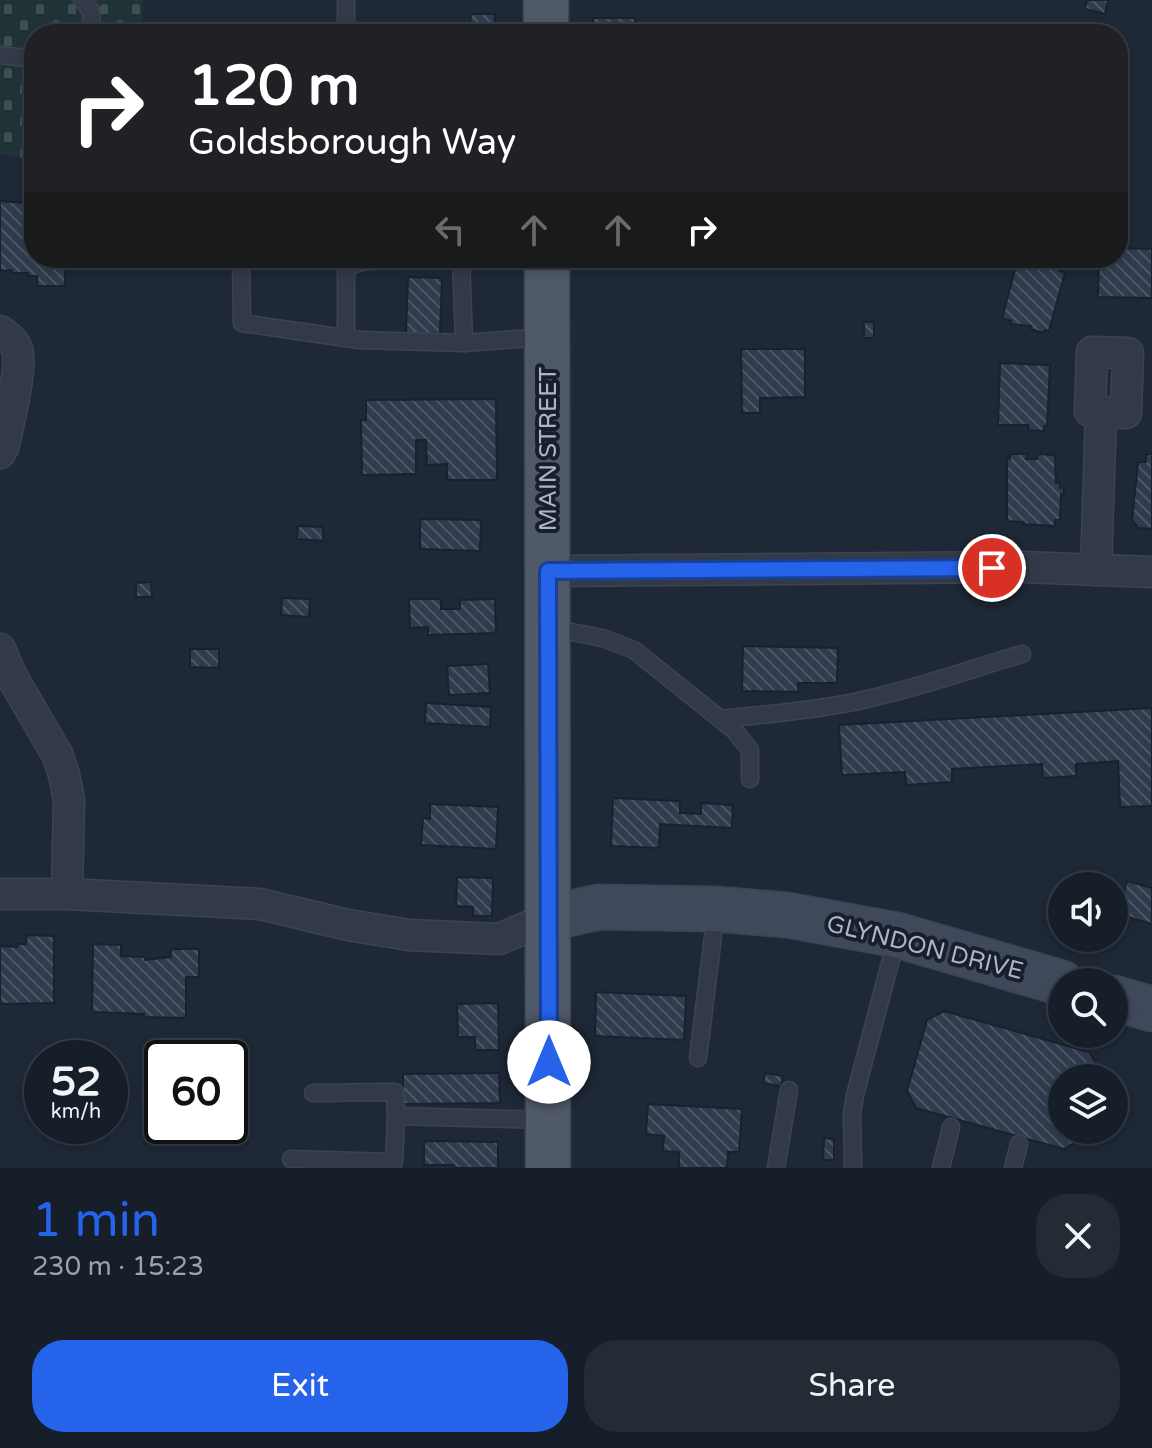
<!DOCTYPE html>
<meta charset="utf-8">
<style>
:root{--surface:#161e29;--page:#232b35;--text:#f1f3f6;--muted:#9ea2a8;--line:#353c46;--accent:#2563eb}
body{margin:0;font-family:"Varela Round",sans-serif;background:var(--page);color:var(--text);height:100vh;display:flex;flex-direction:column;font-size:30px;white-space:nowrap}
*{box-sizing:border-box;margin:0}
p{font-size:26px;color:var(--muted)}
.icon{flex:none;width:44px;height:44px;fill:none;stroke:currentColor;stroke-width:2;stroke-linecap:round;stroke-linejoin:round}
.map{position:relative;height:1168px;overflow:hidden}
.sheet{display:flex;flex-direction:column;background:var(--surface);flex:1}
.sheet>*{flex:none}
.hud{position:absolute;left:24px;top:24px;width:1104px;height:244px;border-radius:32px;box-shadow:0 4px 12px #0003,0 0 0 2px var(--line);background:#202124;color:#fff;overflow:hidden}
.fabs{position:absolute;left:1048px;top:872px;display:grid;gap:16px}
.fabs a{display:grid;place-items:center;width:80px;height:80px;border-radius:50%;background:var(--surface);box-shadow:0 4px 12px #0003,0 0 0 2px var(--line);font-size:40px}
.speed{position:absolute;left:24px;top:1040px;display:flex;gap:16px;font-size:40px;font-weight:700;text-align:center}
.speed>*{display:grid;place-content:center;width:104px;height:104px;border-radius:50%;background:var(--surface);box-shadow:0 4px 12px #0003,0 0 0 2px var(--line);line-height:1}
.speed small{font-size:20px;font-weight:400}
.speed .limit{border:4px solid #111;border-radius:12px;background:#fff;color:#111}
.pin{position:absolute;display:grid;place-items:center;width:68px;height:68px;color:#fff;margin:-34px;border:4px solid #fff;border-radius:50%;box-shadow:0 2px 8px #0007}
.me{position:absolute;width:88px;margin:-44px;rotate:0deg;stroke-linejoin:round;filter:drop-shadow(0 0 6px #0008)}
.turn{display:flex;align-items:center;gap:28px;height:168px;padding:0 32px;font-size:36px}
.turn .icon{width:104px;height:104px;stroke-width:2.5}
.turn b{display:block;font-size:56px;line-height:68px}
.lanes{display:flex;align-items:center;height:76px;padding:0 32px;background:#0003;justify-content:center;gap:40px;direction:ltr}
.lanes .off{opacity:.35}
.round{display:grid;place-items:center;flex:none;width:84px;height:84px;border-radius:32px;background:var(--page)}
.head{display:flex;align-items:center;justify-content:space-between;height:136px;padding:0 32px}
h1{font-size:48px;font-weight:600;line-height:60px;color:var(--accent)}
.action{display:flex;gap:16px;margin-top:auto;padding:16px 32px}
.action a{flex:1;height:92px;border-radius:32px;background:var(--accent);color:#fff;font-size:32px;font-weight:600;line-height:92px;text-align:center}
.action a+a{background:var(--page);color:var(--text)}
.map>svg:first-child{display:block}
.cemetery{fill:url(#cemetery-stones)}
.building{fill:url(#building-back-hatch);stroke:#1a212e;stroke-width:2}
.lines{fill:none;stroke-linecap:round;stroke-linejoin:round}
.lane-casing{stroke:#3c4351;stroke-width:19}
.street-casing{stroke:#3c4351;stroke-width:33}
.secondary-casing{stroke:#3c4351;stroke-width:47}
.primary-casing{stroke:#3c4351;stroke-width:47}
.lane{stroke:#323a48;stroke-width:16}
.street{stroke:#323a48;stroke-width:30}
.secondary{stroke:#40495b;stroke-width:44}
.primary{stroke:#505968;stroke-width:44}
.route-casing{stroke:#184099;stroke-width:20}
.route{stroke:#2563eb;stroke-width:14}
.labels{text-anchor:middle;stroke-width:8;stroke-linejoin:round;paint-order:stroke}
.street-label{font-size:24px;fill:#acb4c5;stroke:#181f2c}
</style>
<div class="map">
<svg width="1152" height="1168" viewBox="0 0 1152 1168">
<defs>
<pattern id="cemetery-stones" width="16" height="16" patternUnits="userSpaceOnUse" patternTransform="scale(2)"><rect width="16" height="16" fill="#203438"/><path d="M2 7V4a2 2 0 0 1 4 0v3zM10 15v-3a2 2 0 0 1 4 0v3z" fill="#3e4f53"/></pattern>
<pattern id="building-back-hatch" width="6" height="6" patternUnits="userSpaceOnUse" patternTransform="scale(2)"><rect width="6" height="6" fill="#303c4e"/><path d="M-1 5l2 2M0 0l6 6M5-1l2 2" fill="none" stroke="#4b5666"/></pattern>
</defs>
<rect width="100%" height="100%" fill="#1e2837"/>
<path class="cemetery" d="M0 0H143L141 34H34V160L0 154Z"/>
<g class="building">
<path d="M1087 0H1108L1105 14 1085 9Z"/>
<path d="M471 14H495V34H379L380 23 470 25Z"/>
<rect x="593" y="18" width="42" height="16"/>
<path d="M0 201 34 204V258H65V286H37V276H28V273H12V270L0 271Z"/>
<path d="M1118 248 1152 249V298L1098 297 1099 258H1118Z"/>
<path d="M1018 258 1037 262V265L1047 268V265L1061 269 1060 271 1065 273 1049 331 1045 330 1044 333 1030 329 1031 326 1010 324 1011 321 1002 318Z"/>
<path d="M408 277 442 278 440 334 406 333Z"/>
<rect x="864" y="322" width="10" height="16"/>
<path d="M741 349H805V397L760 398V413H742Z"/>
<path d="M1000 363 1050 365 1047 426H1044V431L1029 430 1028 425H998Z"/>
<path d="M496 399 497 480H447V464L427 465 426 440H416V474L362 475 361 420H366V400Z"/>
<path d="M1010 454H1027L1026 459H1037V454L1055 455 1056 483H1060V488H1064V495L1061 494 1060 520H1055V526L1023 524 1024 522 1007 521V458L1010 459Z"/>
<path d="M1146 454H1152V529L1139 528 1132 520 1138 462H1146Z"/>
<path d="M420 519 481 520 480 551 420 549Z"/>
<path d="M298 526 323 527V541L297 539Z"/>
<path d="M151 582 152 597H136V583Z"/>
<path d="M282 598 310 599 309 617 281 615Z"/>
<path d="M409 599H441V609H460V600L495 599 496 633 428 635V627L410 628Z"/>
<path d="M743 646 838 648 837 683H798V692L742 691Z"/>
<path d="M190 649H219V668L190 667Z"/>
<path d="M488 664 490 693 449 695 447 666Z"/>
<path d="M426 703 491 707 490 727 425 723Z"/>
<path d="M1152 708V806L1120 807 1118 761 1076 764V776L1043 778 1042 764 952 769V782L906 785 905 772 842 775 839 725Z"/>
<path d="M613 798 680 801V813L701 814V803L733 805 732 828 660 824 659 848 611 846Z"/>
<path d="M430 804 498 807 496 849 421 845 423 818 430 819Z"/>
<path d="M457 877 493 878 492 916H473V907L456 906Z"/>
<path d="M1127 881 1152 888V924L1118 914Z"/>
<path d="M27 935 54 936V1003L0 1004V944H2V946L17 947V944H26Z"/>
<path d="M93 944 121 945V956L145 957V960L171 957V949H199V977H186V1018L144 1017V1014L92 1012Z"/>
<path d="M596 992 686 996 684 1040 595 1036Z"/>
<path d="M498 1003 499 1050H475V1037H458L457 1004Z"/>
<path d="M944 1011 1089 1052 1099 1068 1096 1078H1062V1130H1081L1078 1141 1064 1149 916 1108 907 1091 927 1020Z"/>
<path d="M499 1073 500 1103 403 1104V1074Z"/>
<path d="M765 1073 783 1076 781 1086 763 1083Z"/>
<path d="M648 1104 742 1109 739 1152H728L727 1168H679V1152L663 1151 664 1136 646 1134Z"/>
<path d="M824 1138 834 1139V1160H823Z"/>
<path d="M424 1141 498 1142V1168H454V1165H424Z"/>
</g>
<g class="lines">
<g class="lane-casing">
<g id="lane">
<path d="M82 0 91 11 92 34"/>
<path d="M346 34V0"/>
<path d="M0 55 34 59"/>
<path d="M241 258 242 323 359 340 464 343"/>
<path d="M461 258 464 343 545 337"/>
<path d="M346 338V267L361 262 403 258"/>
<path d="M550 628 603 638 634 650 734 730 750 750V779"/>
<path d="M720 719C764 715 806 711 849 703 908 691 965 671 1022 654"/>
<path d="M698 1058 716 912"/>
<path d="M313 1093 395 1092 396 1116 548 1120"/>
<path d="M291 1159 394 1162 396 1116"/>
<path d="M776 1168 789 1090"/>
<path d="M853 1168 852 1114 855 1095 897 937"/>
<path d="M941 1168 951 1127"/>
<path d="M1013 1168 1019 1144"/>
</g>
</g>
<g class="street-casing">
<g id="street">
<path d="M0 331C7 336 14 341 17 349 23 369 8 423 4 445L0 453"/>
<path d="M1096 570 1101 412 1126 413 1128 353 1092 352 1090 411 1101 412"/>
<path d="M548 571 1023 567 1152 572"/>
<path d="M0 649 11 675 58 756 64 775 69 800 67 894"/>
<path d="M0 894H67L260 904 348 925 409 935 499 939 549 918"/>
</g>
</g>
<g class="secondary-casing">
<g id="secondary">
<path d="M549 918 599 907 716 909 787 915 897 935 1062 983"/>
<path d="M1114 998 1152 1009"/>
</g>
</g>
<g class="primary-casing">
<g id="primary">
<path d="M546 0V34"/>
<path d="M547 258 548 1168"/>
</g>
</g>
<use href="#lane" class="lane"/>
<use href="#street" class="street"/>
<use href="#secondary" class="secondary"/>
<use href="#primary" class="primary"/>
</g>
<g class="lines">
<g class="route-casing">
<path id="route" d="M549 1062 548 571 992 568"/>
</g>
<use href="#route" class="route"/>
</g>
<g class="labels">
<g class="street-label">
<text transform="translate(548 449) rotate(-90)" y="8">MAIN STREET</text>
<text transform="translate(925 947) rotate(14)" y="8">GLYNDON DRIVE</text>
</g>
</g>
</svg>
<div class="fabs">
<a><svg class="icon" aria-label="sound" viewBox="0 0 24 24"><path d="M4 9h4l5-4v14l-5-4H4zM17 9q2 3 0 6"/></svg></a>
<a><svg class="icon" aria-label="search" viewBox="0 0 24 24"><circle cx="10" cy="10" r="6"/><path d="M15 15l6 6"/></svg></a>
<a><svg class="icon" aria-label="layers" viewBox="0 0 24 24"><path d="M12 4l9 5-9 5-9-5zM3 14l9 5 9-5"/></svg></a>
</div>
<div class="speed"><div>52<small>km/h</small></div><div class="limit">60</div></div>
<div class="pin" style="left:992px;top:568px;background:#d93025"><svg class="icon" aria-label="arrive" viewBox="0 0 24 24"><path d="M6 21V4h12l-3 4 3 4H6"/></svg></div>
<svg class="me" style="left:549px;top:1062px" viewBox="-20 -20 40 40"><circle r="19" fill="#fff"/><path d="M0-13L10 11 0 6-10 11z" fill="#2563eb"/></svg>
<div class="hud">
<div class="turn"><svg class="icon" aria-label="right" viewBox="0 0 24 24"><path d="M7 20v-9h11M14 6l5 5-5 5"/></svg><div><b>120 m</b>Goldsborough Way</div></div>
<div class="lanes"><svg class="icon off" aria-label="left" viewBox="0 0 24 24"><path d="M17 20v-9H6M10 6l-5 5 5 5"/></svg><svg class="icon off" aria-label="ahead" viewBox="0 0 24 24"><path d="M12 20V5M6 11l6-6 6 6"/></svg><svg class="icon off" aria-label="ahead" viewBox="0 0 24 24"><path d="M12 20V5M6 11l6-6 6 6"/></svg><svg class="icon" aria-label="right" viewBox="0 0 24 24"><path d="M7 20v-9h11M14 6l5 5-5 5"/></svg></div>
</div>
</div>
<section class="sheet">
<div class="head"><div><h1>1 min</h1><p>230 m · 15:23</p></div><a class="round"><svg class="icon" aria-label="close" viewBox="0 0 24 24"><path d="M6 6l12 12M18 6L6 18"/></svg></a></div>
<div class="action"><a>Exit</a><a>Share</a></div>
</section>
